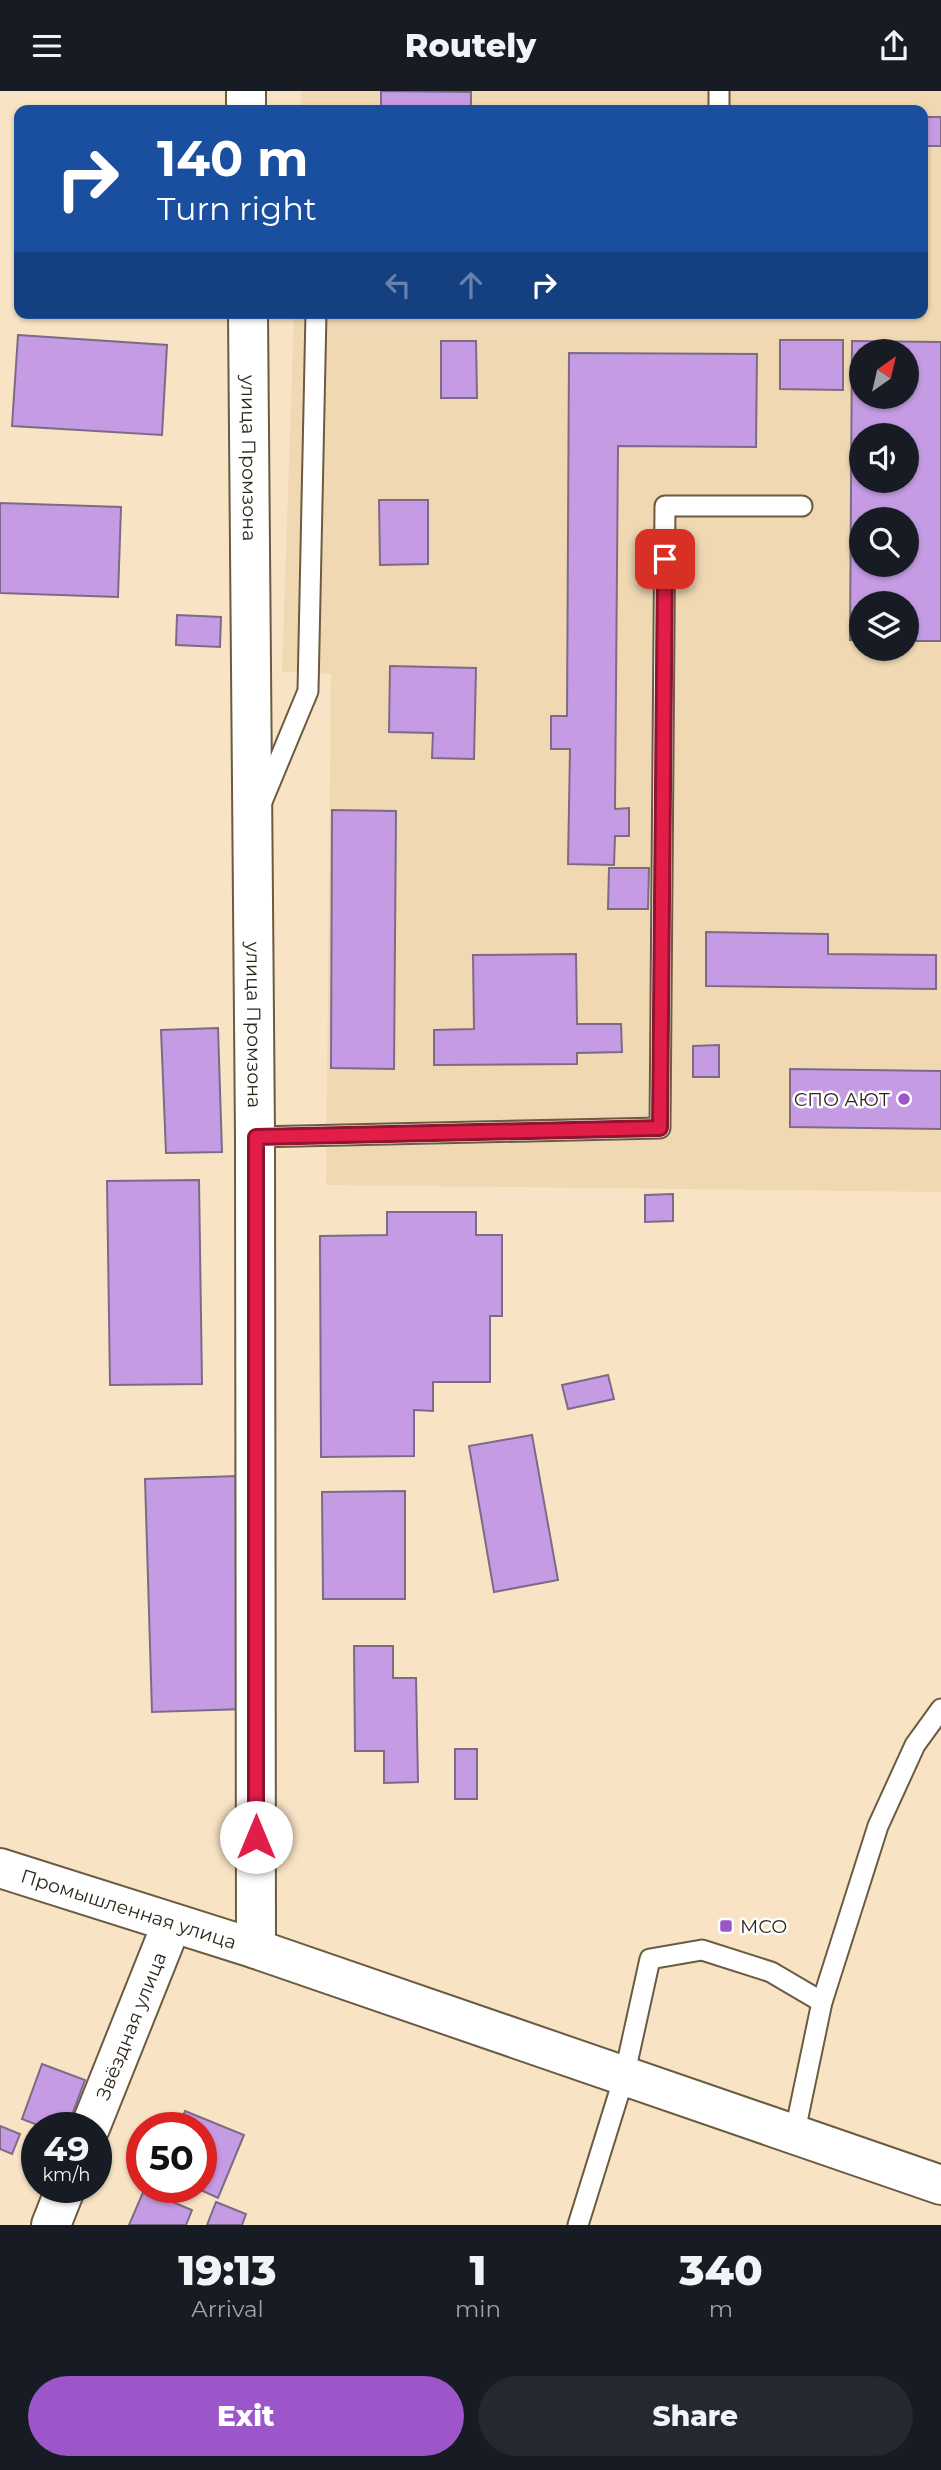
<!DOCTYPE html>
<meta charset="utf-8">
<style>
:root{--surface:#171b24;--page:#242831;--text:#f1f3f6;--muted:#9ea1a6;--accent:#9d56ca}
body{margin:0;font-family:Montserrat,sans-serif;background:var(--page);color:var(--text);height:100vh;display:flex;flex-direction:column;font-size:26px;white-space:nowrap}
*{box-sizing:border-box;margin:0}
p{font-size:23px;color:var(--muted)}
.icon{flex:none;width:38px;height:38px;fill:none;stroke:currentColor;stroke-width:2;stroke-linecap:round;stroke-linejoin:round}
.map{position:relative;height:2134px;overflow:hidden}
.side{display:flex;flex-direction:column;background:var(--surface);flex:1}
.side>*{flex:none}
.hud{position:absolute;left:14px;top:14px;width:914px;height:214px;border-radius:14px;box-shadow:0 2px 5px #0004;background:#1a4fa0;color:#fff;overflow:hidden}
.needle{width:46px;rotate:34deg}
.tools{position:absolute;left:849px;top:248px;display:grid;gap:14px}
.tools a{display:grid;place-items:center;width:70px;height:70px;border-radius:50%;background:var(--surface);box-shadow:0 2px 5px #0004;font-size:35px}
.speed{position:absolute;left:21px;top:2021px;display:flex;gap:14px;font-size:35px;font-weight:700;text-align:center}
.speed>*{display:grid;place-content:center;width:91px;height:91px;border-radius:50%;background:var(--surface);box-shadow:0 2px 5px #0004;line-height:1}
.speed small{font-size:18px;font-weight:400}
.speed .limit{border:10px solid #d22;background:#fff;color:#111}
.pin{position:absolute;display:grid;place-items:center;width:60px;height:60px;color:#fff;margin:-30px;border-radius:14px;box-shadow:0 4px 10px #0006}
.me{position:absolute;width:77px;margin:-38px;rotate:0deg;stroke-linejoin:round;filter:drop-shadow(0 0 5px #0008)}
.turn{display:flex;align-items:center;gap:24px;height:147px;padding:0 28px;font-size:32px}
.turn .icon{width:91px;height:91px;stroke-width:2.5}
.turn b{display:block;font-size:49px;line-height:60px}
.lanes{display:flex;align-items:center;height:66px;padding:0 28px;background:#0003;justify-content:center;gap:35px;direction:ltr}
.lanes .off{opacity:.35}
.eta{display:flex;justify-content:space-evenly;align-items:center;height:119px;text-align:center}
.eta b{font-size:42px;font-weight:800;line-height:49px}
.button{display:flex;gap:14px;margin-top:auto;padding:14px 28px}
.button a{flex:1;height:80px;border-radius:42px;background:var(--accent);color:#fff;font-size:28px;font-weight:800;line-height:80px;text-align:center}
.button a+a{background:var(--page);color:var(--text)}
header{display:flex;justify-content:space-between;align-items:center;height:91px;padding:0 28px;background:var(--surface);font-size:32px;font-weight:800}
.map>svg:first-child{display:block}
.built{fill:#f0d8b3;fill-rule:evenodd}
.building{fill:#c59ce4;stroke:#7b6b87;stroke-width:2;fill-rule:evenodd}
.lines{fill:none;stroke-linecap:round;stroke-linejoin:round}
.service-casing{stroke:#6b5b40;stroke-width:23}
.minor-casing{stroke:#6b5b40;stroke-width:42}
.secondary-casing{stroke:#6b5b40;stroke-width:42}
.service{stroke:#fff;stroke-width:19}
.minor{stroke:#fff;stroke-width:38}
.secondary{stroke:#fff;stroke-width:38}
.route-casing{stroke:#92132f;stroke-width:18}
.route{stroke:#e11d48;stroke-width:12}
.poi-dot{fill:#9d56ca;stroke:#fff;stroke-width:2.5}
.labels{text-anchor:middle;stroke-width:5;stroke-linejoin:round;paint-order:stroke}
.street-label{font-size:19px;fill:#2d261b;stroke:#fff}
.poi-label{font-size:19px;fill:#2d261b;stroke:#fff;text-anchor:end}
</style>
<header><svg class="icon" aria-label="menu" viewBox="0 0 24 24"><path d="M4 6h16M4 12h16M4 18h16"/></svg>Routely<svg class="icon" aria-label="share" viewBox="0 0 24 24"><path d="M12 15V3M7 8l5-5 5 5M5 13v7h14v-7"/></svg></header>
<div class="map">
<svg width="941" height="2134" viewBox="0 0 941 2134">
<rect width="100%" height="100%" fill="#f8e4c5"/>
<path class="built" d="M301 0H941V1101L326 1094 331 583 282 581 294 222H922V19H301ZM861 261H906V306H861ZM861 345H906V390H861ZM861 429H906V474H861ZM861 513H906V558H861Z"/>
<g class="building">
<path d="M381 0 471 1V19H381Z"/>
<rect x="922" y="26" width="19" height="29"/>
<path d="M18 244 167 254 162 344 12 335Z"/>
<path d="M780 249H843V299L780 298Z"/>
<path d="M441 250H476L477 307H441Z"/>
<path d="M852 250 941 251V550H906V513H861V549H850ZM861 261H906V306H861ZM861 345H906V390H861ZM861 429H906V474H861Z"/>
<path d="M569 262 757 263 756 356 618 355 615 718 629 717V745H615L614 774 568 773 570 658H551V625H567Z"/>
<path d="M379 409H428V473L380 474Z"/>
<path d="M0 412 121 416 118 506 0 502Z"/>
<path d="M177 524 221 526 220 556 176 554Z"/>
<path d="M390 575 476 577 474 668 432 667 433 642 389 641Z"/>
<path d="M332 719 396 720 394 978 331 977Z"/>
<path d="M609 777H649L648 818H608Z"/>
<path d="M706 841 828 843V863L936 864V898L706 895Z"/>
<path d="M576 863 577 933H621L622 961 577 962V973L434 974V939L474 938 473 864Z"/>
<path d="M218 937 222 1061 166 1062 161 939Z"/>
<path d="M719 954V986H693V955Z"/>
<path d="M790 978 941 980V1038L790 1036Z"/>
<path d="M199 1089 202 1293 110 1294 107 1090Z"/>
<path d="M673 1103V1130L645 1131V1104Z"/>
<path d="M387 1121H476V1144H502V1225H490V1291H433V1320L414 1319V1365L321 1366 320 1145 387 1144Z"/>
<path d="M608 1284 614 1308 568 1318 562 1294Z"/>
<path d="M532 1344 558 1489 494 1501 469 1355Z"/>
<path d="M238 1385 245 1618 152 1621 145 1388Z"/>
<path d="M405 1400V1508H323L322 1401Z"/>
<path d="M354 1555H393V1587H416L418 1691 384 1692V1660H355Z"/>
<rect x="455" y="1658" width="22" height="50"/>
<path d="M42 1973 85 1989 67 2037H45L22 2028Z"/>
<path d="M185 2020 244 2044 218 2107 194 2096H201V2037H178Z"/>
<path d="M0 2035 20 2043 12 2063 0 2058Z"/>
<path d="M144 2099 192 2119 186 2134H129Z"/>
<path d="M216 2111 246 2123 242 2134H207Z"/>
</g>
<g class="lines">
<g class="service-casing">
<g id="service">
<path d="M719 0V19"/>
<path d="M261 713 308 600 316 222"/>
<path d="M255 1046 660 1037 665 415H802"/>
<path d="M794 2045 822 1911 878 1735 915 1654 941 1618"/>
<path d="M578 2134 624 1986 650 1868 702 1859 771 1881 822 1911"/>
</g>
</g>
<g class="minor-casing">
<g id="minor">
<path id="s1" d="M90 2037 172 1832"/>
<path d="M51 2134 66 2096"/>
</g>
</g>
<g class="secondary-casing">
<g id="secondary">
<path d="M246 0V19"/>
<path id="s2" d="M248 222 255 1046 256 1858"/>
<path id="s3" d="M0 1777 256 1858 941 2094"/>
</g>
</g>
<use href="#service" class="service"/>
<use href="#minor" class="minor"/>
<use href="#secondary" class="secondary"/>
</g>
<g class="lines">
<g class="route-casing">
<path id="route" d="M256 1746V1046L660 1037 665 468"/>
</g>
<use href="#route" class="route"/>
</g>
<g class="poi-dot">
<circle cx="904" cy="1008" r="7"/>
<rect x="719" y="1828" width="14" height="14" rx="3.5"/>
</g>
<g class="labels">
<g class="street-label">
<text dy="7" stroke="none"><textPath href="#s2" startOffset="145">улица Промзона</textPath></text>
<text dy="7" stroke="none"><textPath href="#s2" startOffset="712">улица Промзона</textPath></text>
<text dy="7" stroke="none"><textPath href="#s3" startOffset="135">Промышленная улица</textPath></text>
<text dy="7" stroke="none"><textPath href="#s1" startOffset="110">Звёздная улица</textPath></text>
</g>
<g class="poi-label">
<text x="890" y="1015">СПО АЮТ</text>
<text x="740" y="1842" text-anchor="start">МСО</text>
</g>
</g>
</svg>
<div class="tools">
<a><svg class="needle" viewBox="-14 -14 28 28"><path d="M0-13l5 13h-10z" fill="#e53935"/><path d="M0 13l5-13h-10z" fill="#9ea1a6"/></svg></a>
<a><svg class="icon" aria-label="sound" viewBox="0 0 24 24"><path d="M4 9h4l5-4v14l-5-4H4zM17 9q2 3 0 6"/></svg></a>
<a><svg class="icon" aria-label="search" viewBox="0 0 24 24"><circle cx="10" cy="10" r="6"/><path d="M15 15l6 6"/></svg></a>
<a><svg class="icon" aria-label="layers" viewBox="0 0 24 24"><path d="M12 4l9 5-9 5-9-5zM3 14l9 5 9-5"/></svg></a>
</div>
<div class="speed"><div>49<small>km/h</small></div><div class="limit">50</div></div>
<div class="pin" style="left:665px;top:468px;background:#d93025"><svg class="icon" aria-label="arrive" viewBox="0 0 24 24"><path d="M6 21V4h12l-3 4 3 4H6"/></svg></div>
<svg class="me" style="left:256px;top:1746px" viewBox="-20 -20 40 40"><circle r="19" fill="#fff"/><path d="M0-13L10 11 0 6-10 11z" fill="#e11d48"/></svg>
<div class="hud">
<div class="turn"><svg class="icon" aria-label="right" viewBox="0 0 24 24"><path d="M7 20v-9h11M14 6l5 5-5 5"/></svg><div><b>140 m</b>Turn right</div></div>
<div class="lanes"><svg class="icon off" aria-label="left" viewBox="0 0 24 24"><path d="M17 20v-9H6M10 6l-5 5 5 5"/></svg><svg class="icon off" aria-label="ahead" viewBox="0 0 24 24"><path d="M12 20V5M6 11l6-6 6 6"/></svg><svg class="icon" aria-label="right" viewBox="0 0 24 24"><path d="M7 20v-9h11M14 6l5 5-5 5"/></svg></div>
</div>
</div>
<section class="side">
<div class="eta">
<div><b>19:13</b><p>Arrival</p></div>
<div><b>1</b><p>min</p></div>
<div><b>340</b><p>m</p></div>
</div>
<div class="button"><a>Exit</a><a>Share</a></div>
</section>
